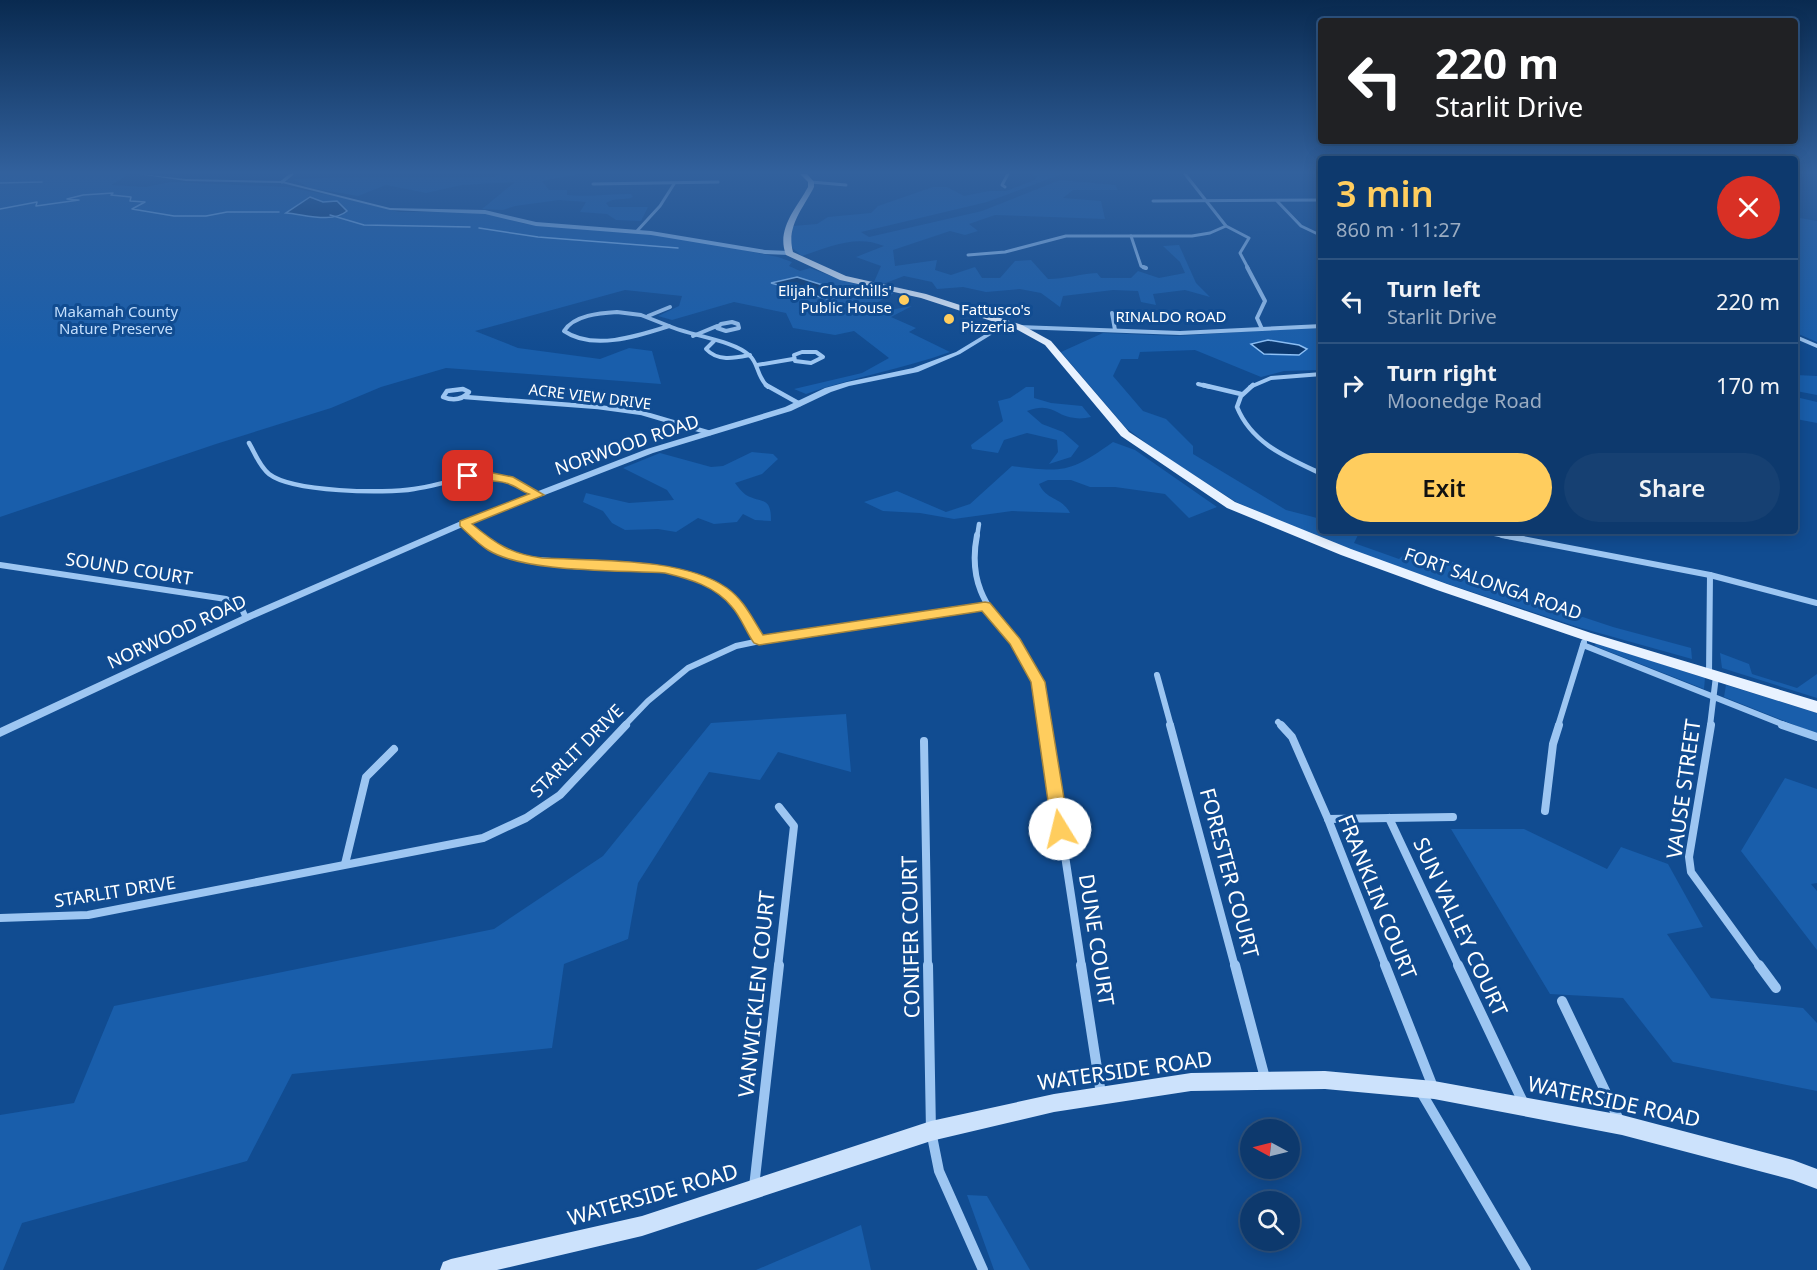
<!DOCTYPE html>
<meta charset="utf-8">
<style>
:root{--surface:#0d396d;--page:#164072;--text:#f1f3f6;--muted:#9aacc2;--line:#2d5380;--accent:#ffcd5e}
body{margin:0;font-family:"Noto Sans",sans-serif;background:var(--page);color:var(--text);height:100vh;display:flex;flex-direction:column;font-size:22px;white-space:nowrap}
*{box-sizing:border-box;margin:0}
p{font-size:20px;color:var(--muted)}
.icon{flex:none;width:33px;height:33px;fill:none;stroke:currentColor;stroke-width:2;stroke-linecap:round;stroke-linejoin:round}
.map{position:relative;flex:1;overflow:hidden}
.drawer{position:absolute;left:1318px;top:156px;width:480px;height:378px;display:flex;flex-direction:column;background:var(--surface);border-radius:6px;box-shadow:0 3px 15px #0003,0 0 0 2px var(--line)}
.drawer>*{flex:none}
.guide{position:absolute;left:1318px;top:18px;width:480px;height:126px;border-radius:6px;box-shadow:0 3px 15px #0003,0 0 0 2px var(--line);background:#202124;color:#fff;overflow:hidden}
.needle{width:39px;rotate:277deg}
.buttons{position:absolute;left:1240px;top:1119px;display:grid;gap:12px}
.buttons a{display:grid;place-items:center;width:60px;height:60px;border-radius:50%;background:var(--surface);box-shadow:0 3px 15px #0003,0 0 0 2px var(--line);font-size:30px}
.pin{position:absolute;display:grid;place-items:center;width:51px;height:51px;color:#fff;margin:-26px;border-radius:12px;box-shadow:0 3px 9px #0006}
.me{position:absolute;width:66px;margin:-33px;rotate:351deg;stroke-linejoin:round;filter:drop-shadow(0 0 4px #0008)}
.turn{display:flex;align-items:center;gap:21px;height:126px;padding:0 18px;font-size:27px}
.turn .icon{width:78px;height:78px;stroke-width:2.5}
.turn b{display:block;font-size:42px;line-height:51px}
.round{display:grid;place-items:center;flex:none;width:63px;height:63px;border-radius:32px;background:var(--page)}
.head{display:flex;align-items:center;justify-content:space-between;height:102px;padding:0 18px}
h1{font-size:36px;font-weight:600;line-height:45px;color:var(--accent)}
.action{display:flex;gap:12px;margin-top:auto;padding:12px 18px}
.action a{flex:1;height:69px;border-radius:36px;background:var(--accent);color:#111;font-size:24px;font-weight:600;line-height:69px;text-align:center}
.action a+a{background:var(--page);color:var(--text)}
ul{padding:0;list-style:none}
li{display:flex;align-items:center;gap:18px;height:84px;padding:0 18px;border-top:2px solid var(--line)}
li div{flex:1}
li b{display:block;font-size:22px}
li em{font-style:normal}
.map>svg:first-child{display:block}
.green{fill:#195eab}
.water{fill:#0a376d;stroke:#8ec1f6;stroke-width:1.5}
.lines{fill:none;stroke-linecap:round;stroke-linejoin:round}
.stream{stroke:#8ec1f6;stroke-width:1.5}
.minor-far5{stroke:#9dc6f2;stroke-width:3}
.minor-far4{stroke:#9dc6f2;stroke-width:4}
.minor-far3{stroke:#9dc6f2;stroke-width:4.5}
.minor-far2{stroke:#9dc6f2;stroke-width:6}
.minor-far1{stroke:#9dc6f2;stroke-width:8}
.minor{stroke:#9dc6f2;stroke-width:10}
.tertiary{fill:#9dc6f2;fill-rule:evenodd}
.secondary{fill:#cce2fc;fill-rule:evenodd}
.primary{fill:#e8f2ff;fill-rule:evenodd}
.route{fill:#ffcd5e;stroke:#a6853d;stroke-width:1.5}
.poi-dot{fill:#ffcd5e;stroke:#114c91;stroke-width:2}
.labels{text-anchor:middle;stroke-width:6;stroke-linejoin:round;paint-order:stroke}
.far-poi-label{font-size:15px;fill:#fff;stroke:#114c91;text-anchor:end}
.far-park-label{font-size:15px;fill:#c4dffd;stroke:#114c91}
.far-street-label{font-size:15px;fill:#fff;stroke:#114c91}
.street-label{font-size:18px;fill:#fff;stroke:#114c91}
.near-street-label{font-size:21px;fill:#fff;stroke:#114c91}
</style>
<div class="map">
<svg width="1817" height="1270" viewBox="0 0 1817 1270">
<rect width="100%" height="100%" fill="#114c91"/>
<g class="green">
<path d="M0 174H123L128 175 111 185 146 187 171 182 287 187 344 198 399 212H466L494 215 525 224 678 237 778 257 792 262 789 266 800 271 810 268 844 281 894 293 871 306 885 311 912 306 891 317 916 328 909 332 950 352C903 369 853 377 806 394L794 389 862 373 889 358 854 331 835 335 793 328 786 313 734 302 672 320 658 316 679 306 682 296 625 290 475 331 518 348 600 359 629 348 652 351 661 384 446 368 381 387 331 408 216 444 0 517Z"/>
<path d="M500 174H578L542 181 549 190H567V195C588 197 610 194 631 194L633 197C624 201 615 197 606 203L609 207H648L641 221 616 220 607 214 580 212 586 202 559 200 515 206 503 210 482 209 515 182 462 185 426 193 386 185 358 196 310 188 293 179C359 176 426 178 494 177Z"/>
<path d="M1033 174H1062L987 202 861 232 869 237 982 211 1060 180 1115 185 1118 190H1073L1063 198 1101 201 1105 219 995 215 969 224 978 231 965 235 950 231 893 250 895 266 937 260 935 270 951 275 975 267 982 278H1000L1015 261 1031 260 1048 279C1065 279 1080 274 1097 273L1101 278H1131L1138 271 1159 278 1185 273 1180 262 1163 246 1179 245 1196 283 1210 297 1185 290 1153 294 1156 305 1141 302 1138 291 1113 290 1063 296 1060 307 1041 293 1020 289 986 292 963 287 937 289 932 282 904 276 883 284 874 282 881 266 856 257 884 246C856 234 829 247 802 256L790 246 793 226 817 224 828 217 871 213 878 206 933 187H947L964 196 989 191H1006L1035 180 1037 176Z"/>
<path d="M1800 218 1817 221V342L1796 333V219Z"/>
<path d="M1321 327V370L1284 371 1261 377 1195 350 1140 352 1138 359H1121L1113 376 1143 411 1166 419 1193 446V454L1286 510 1321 519 1322 531H1360L1354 543 1399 559 1410 549 1470 567 1468 579 1613 627 1691 648 1692 659 1581 628 1445 583 1347 549 1236 502 1161 454 1126 428 1061 352 1103 333 1177 336Z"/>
<path d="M1796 375 1817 376V395L1796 391Z"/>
<path d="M1026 387H1034V398L1051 403 1082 406 1091 417C1086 418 1080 419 1075 418 1056 417 1053 401 1027 411L1042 424 1063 432 1079 446 1071 457 1049 464 1058 452 1057 440 1027 433 1004 440 998 453 972 449 971 445 1003 421 998 401 1010 398Z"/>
<path d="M1796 397 1817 402V423L1796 419Z"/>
<path d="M1113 442 1135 450 1217 507 1189 518 1165 494 1115 487H1090L1071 480H1048L1039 484C1047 501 1062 497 1070 513L1012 511 954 519 920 513 883 511 864 502 897 491 946 512 970 504 1012 466C1064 473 1071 472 1113 442Z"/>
<path d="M752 452 773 454 778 459 762 474 735 483C738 487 742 492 746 495 763 504 771 496 771 521L755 520 743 514 737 522 714 524 698 518 676 532 658 529 625 530 612 523 603 511 583 502 586 493 629 503 674 500 667 490 623 468 660 453 711 467 723 466Z"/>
<path d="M1596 643 1705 678 1704 689 1595 646Z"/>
<path d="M1720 653 1749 664 1752 674 1797 688 1817 674V698L1722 668Z"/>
<path d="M1726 685 1817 713V734L1724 697Z"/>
<path d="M846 714 851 772 778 752 760 780 709 772 638 883 628 939 564 964 552 1048 292 1074 247 1161 22 1223 3 1270H0V1115L74 1103 114 1006 494 929 603 856 711 723Z"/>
<path d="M1785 778 1817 789V883L1811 884 1817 891V950L1741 851Z"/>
<path d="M1451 829H1524L1607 869 1621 847 1668 864 1703 927 1667 934 1711 998 1803 1008 1817 1023V1091L1673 1062 1623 998 1550 994Z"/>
<path d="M967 1195 987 1196 1030 1270H994Z"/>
<path d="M861 1225 871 1270H756Z"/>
</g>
<g class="water">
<path d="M310 197 323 202 337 201 347 211C332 224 303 214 286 213Z"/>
<path d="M797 277 845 292 831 300 771 283Z"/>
<path d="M1268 340 1299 345 1307 349 1299 355 1264 354 1251 344Z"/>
</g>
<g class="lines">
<g class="stream">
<path d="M0 183 42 182"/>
<path d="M0 209 37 202 36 206 79 200 67 199 83 195 113 193 111 195 131 197 130 201 145 202 132 209 174 216H206L227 212H279"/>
<path d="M330 215 364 225 470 227"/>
<path d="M479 228 538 237 678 248"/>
</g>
<g class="minor-far5">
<path d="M1185 174 1226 226 1249 238 1240 253 1248 268"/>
<path d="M282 182 292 174"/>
<path d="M811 182 846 185"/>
<path d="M593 184 718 182"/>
<path d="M1005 187 1002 185 1008 174"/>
<path d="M1153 201 1322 200"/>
<path d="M1277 201 1301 226 1322 236"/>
<path d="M637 231 660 206 674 184"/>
<path d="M1131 236 1141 266 1146 268"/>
<path d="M968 255 1005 252 1066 236H1192L1210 233 1226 226"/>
</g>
<g class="minor-far4">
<path d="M1143 267 1146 268"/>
<path d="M1247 267 1265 301 1257 318 1262 329"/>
<path d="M617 312 641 315 669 326C638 336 593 351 564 331 574 315 600 313 617 312Z"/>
<path d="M1112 313 1115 330"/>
<path d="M648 316 670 307"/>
<path d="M732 322 738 324 739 328 726 331 717 328 721 324Z"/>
<path d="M669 326C691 336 733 340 749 355 759 363 756 376 768 387"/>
<path d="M693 336 717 326"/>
<path d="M714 341 706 349C718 362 735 358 750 355"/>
<path d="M802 352H816L823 357 811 363 795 361 794 355Z"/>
<path d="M757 365 793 359"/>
<path d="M1198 384 1210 387"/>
<path d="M1250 387 1271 378 1322 374"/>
</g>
<g class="minor-far3">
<path d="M766 385 800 404"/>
<path d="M1203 385 1241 394"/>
<path d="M1253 385 1241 396 1237 407C1252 444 1288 458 1322 474"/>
<path d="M463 389 469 392C462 400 453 401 443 397L447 391Z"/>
<path d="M465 397 598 407 642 413 710 433"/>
<path d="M249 443C255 453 259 466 269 474 292 492 385 494 414 489 436 486 459 477 482 477 503 477 520 485 538 495"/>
<path d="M464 523 479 537"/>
<path d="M1481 531 1510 537"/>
<path d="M977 537 979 524"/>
</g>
<g class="minor-far2">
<path d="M478 535 492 548 523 559 665 569 709 582 724 591 738 605 759 640"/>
<path d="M977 535C963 607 1014 624 1037 680 1043 694 1043 712 1045 726"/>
<path d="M1502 535 1710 575 1817 603"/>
<path d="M0 565 226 599 241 607 246 618"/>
<path d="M1583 645 1787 726"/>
<path d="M1709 674 1710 575"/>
<path d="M1157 675 1171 726"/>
<path d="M1278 722 1282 726"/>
<path d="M624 726 648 701 688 668 736 646 788 635 985 606"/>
<path d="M1558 726 1584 642"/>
<path d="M1710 726 1716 676"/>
</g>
<g class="minor-far1">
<path d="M1045 725 1082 967"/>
<path d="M1170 725 1235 967"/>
<path d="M1281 725 1292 737 1328 819 1386 967"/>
<path d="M1711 725 1689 857 1691 872 1760 967"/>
<path d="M1782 725 1817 737"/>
<path d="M924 741 928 967"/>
<path d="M1545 811 1553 744 1559 725"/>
<path d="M1389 818 1459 967"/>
<path d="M1328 819 1453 817"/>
<path d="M345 864 366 777 394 749"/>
<path d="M0 918 88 915 483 838 526 818 560 795 626 725"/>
<path d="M778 967 794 826 779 807"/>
</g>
<g class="minor">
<path d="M928 965 931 1131 939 1171 983 1270"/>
<path d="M1081 965 1101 1094"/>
<path d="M1235 965 1265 1078"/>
<path d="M1385 965 1433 1087"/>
<path d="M1458 965 1523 1102"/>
<path d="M1759 965 1776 988"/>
<path d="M1562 1001 1619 1120"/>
<path d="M1421 1092 1526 1270"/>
<path d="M754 1187 779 965"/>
</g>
<g class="tertiary">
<path d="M138 174 186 179 282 181 390 208 485 210 536 222 651 231 765 250 789 251 792 253 789 255 765 254 651 235 536 226 485 214 390 210 282 183 186 181Z"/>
<path d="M1007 321 1010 323 1009 324 960 354 918 372 849 386 831 392 791 411 653 453 467 525 250 620 0 737V728L242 616 461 521 647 449 785 407 825 388 847 382 913 368 956 352Z"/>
<path d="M1322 324V328L1180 335 1019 329 1016 327 1019 325 1180 331Z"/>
<path d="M1796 335 1817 344V348L1796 339Z"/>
</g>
<path class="secondary" d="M1325 1071 1434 1081 1622 1115 1793 1160 1817 1169V1189L1793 1180 1622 1135 1434 1099 1325 1089 1191 1091 1054 1112 931 1141 642 1236 497 1270H440L443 1262 451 1259 642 1216 931 1121 1054 1094 1191 1073Z"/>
<path class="primary" d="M800 174H807L814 182V187C803 209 786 226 793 252L846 276 926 294 1022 325 1051 341 1129 432 1235 502 1351 549 1447 584 1591 633 1817 701V713L1581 639 1437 590 1341 555 1227 508 1121 436 1045 345 1016 329 921 298 840 280 786 255C776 229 796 209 808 187V182Z"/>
</g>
<linearGradient id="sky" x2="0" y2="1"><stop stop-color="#092a50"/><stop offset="0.49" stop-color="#32619d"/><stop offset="1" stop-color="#32619d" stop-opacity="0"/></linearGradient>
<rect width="1817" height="352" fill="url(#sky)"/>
<path class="route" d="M488 472 513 477 544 495 472 524C496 544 511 554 542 558 596 561 683 557 727 588 744 600 752 618 763 635L985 602 990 603 1020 639 1045 682 1069 829 1066 834 1060 836 1055 834 1052 829 1031 682 1010 644 982 611 759 645 754 643C746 632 741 617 732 607 715 586 690 579 665 573 620 570 525 573 488 550 478 544 469 534 460 526V521L529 494C521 491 514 485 506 483 493 478 472 484 462 476L468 473Z"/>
<g class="poi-dot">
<circle cx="904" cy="300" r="6"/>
<circle cx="949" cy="319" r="6"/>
</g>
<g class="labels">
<g class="far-poi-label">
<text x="892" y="296">Elijah Churchills'<tspan x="892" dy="17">Public House</tspan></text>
<text x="961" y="315" text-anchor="start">Fattusco's<tspan x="961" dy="17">Pizzeria</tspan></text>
</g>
<g class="far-park-label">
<text x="116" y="317">Makamah County<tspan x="116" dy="17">Nature Preserve</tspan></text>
</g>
<g class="far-street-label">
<text x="1171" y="322">RINALDO ROAD</text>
<text transform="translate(590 397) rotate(7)" y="5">ACRE VIEW DRIVE</text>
</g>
<g class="street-label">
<text transform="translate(627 445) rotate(-19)" y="6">NORWOOD ROAD</text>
<text transform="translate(129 569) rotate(9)" y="6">SOUND COURT</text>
<text transform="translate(1493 584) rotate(19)" y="6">FORT SALONGA ROAD</text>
<text transform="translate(177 632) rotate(-25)" y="6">NORWOOD ROAD</text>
<text transform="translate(577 751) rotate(-45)" y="6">STARLIT DRIVE</text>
<text transform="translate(115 892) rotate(-9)" y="6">STARLIT DRIVE</text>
</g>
<g class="near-street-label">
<text transform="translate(1684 789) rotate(-82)" y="7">VAUSE STREET</text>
<text transform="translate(1229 873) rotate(75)" y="7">FORESTER COURT</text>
<text transform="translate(1377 897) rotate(68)" y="7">FRANKLIN COURT</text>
<text transform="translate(1460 927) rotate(65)" y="7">SUN VALLEY COURT</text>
<text transform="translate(911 937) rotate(-91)" y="7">CONIFER COURT</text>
<text transform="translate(1096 940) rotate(81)" y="7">DUNE COURT</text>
<text transform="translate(757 994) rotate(-84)" y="7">VANWICKLEN COURT</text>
<text transform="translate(1125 1071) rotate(-8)" y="7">WATERSIDE ROAD</text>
<text transform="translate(1614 1102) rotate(12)" y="7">WATERSIDE ROAD</text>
<text transform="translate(653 1195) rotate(-16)" y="7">WATERSIDE ROAD</text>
</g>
</g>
</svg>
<div class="buttons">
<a><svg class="needle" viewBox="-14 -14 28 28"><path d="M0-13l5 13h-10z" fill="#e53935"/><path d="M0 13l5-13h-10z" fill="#9aacc2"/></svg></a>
<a><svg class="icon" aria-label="search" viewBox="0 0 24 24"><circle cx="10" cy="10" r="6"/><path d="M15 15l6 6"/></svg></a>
</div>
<div class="pin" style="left:468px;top:476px;background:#d93025"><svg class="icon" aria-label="arrive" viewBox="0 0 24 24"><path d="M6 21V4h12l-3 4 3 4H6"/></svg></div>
<svg class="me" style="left:1060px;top:829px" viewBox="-20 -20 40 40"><circle r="19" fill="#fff"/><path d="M0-13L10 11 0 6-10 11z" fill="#ffcd5e"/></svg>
<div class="guide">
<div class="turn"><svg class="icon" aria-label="left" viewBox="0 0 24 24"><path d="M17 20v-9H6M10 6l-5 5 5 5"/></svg><div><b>220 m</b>Starlit Drive</div></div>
</div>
<section class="drawer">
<div class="head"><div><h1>3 min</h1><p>860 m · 11:27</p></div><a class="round" style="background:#d93025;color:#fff"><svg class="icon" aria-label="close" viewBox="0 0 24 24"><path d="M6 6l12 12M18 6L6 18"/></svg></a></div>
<ul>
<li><svg class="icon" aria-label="left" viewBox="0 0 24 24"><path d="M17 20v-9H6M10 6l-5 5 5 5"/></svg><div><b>Turn left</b><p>Starlit Drive</p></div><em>220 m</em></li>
<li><svg class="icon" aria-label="right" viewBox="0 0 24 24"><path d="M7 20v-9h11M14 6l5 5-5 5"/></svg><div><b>Turn right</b><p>Moonedge Road</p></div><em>170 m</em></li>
</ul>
<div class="action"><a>Exit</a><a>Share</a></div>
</section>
</div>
